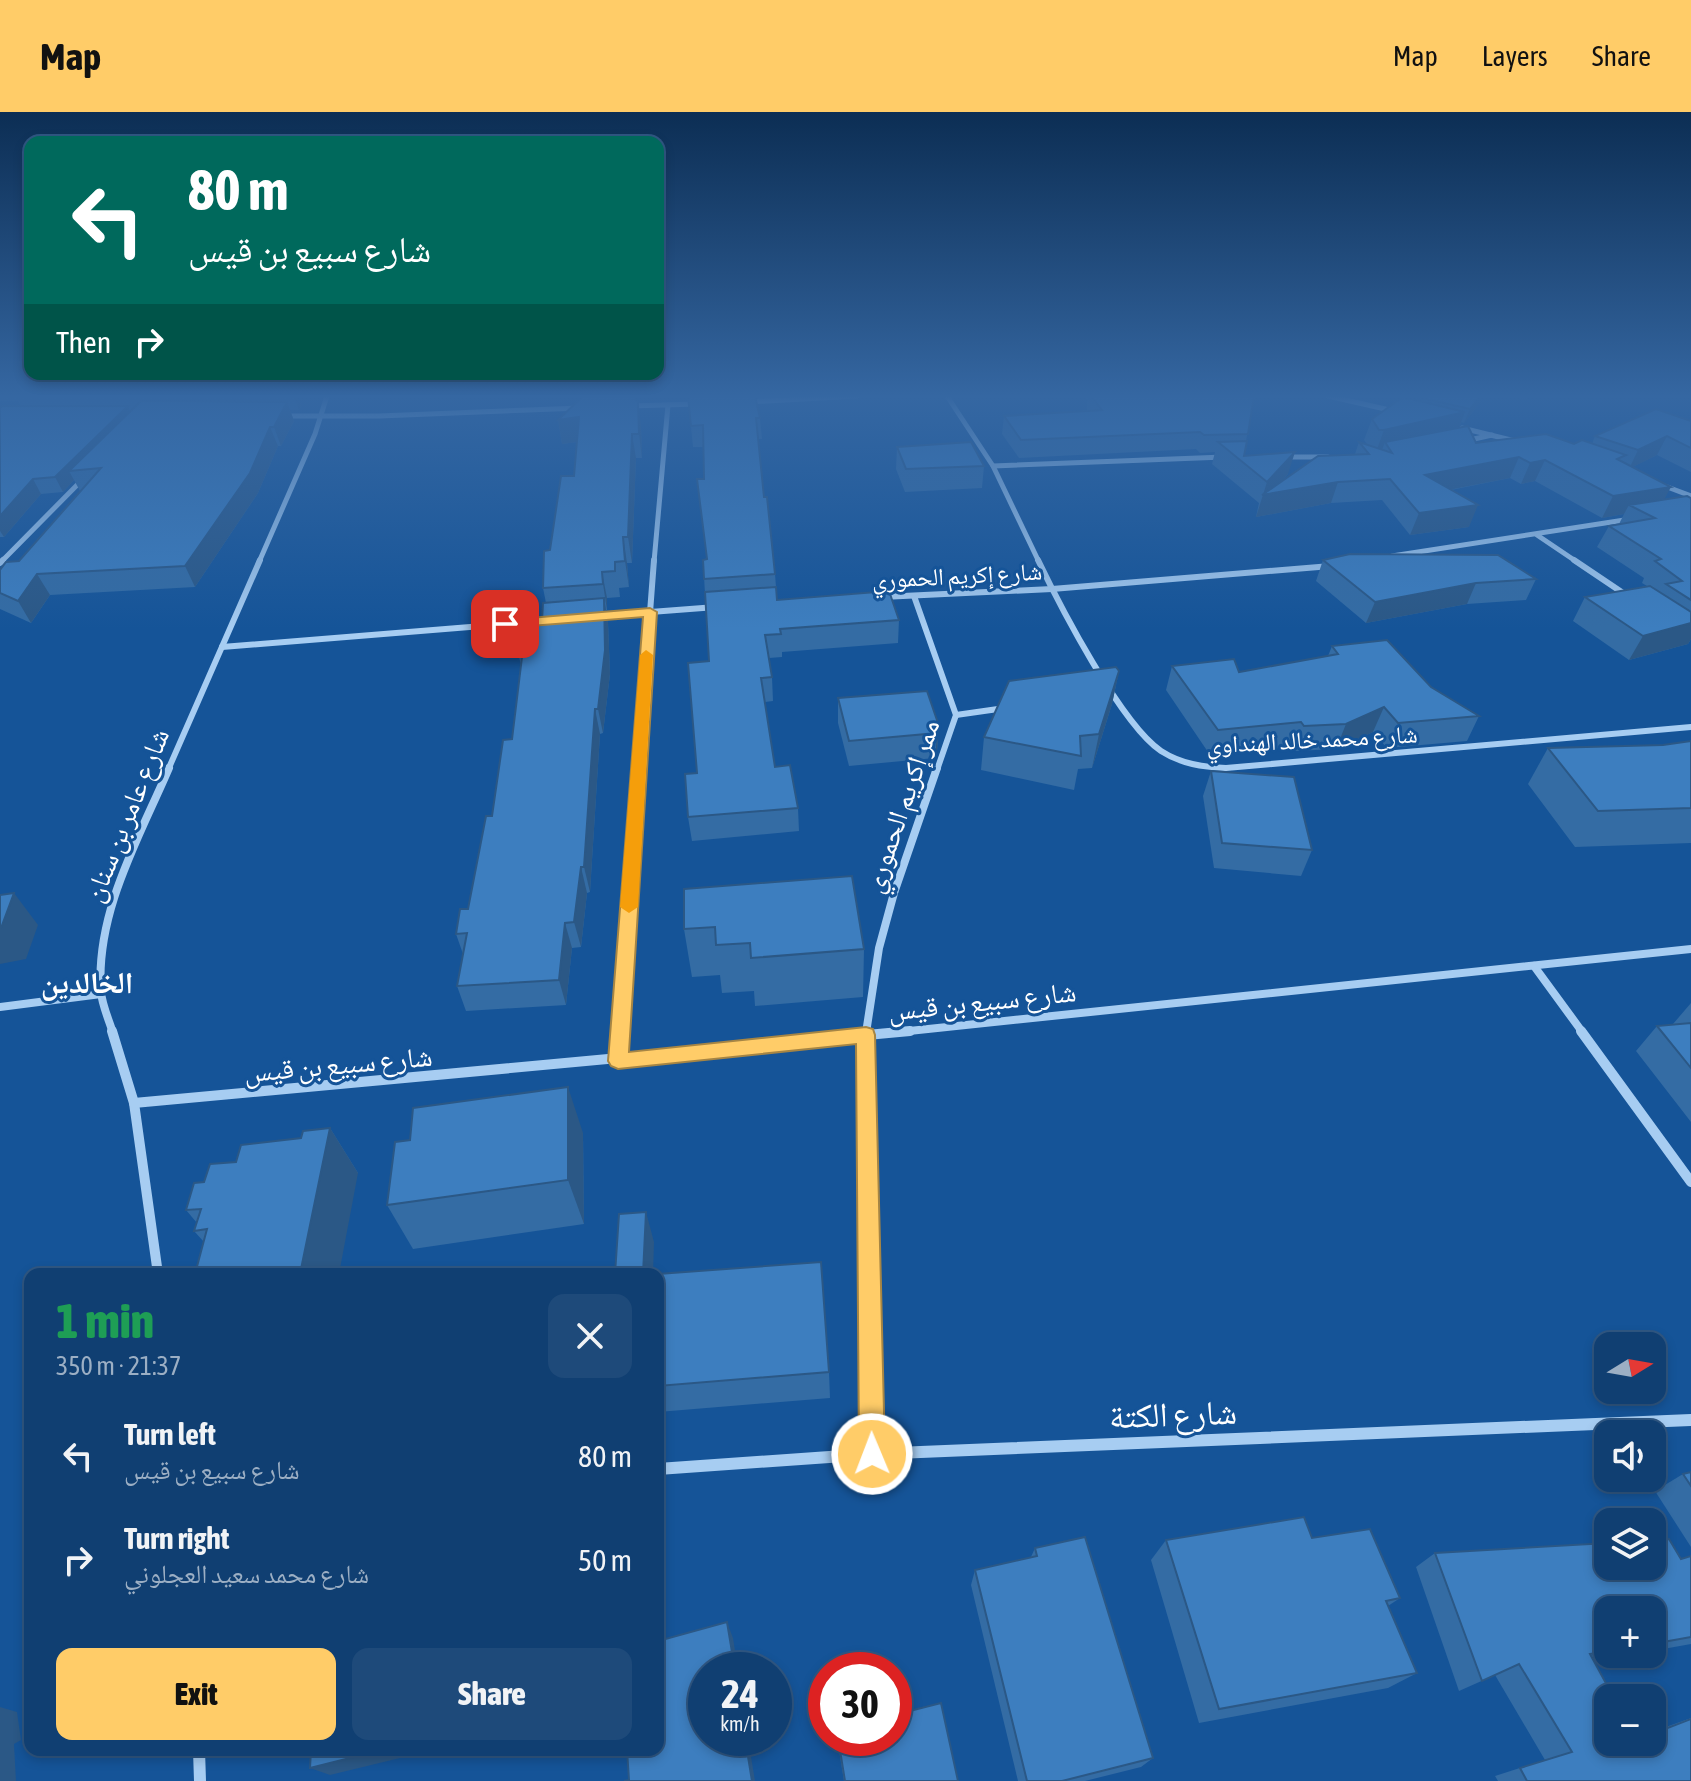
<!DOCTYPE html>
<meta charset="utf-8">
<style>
:root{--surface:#103f72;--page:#1e4a7a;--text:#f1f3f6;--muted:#9cafc4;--line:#305884;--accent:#ffcc68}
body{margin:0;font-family:"Asap Condensed","Noto Naskh Arabic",sans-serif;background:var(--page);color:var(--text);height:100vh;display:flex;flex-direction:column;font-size:30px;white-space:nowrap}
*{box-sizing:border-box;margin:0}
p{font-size:26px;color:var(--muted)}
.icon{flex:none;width:44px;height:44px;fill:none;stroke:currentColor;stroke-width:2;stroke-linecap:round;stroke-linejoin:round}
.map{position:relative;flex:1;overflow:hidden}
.drawer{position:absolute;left:24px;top:1156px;width:640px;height:488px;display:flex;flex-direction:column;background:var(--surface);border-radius:16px;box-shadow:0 4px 12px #0003,0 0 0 2px var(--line)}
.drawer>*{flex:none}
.hud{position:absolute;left:24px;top:24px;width:640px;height:244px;border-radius:16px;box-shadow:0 4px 12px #0003,0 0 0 2px var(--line);background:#00695c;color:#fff;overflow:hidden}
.needle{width:52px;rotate:79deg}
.buttons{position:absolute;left:1594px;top:1220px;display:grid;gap:16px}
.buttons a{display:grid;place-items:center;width:72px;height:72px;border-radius:16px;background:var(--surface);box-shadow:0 4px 12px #0003,0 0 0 2px var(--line);font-size:40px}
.speed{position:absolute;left:688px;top:1540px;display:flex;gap:16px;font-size:40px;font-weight:700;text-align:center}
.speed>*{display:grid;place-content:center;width:104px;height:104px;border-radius:50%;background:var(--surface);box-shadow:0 4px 12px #0003,0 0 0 2px var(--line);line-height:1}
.speed small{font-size:20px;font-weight:400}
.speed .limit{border:12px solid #d22;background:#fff;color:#111}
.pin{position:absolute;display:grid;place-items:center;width:68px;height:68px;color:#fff;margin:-34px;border-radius:16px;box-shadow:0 4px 12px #0006}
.me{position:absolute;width:88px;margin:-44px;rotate:359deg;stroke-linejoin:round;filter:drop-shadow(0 0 6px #0008)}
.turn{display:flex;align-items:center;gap:28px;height:168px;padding:0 32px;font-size:36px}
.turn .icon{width:104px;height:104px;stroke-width:2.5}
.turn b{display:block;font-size:56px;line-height:68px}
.then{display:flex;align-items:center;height:76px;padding:0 32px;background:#0003;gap:16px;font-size:30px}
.round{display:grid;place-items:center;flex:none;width:84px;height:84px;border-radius:16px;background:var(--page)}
.overview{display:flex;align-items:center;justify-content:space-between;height:136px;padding:0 32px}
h1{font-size:48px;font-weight:800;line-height:60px;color:#1e9e55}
.cta{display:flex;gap:16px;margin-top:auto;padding:16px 32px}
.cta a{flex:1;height:92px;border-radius:16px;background:var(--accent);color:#111;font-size:32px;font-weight:800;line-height:92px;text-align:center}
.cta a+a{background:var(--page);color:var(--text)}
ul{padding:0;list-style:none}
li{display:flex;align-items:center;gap:24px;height:104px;padding:0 32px}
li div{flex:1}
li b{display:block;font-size:30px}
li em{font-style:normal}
header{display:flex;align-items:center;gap:48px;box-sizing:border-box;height:112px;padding:0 40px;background:var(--accent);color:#111}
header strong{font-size:38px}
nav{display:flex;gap:44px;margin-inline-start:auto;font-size:28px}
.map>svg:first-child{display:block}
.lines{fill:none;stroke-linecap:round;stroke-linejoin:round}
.minor-far4{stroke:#a7cdf2;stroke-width:5}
.minor-far3{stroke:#a7cdf2;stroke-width:6}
.minor-far2{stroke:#a7cdf2;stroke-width:8}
.minor-far1{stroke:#a7cdf2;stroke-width:10}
.minor{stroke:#a7cdf2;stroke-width:12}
.wall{fill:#346ca4}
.shaded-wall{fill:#2b5886}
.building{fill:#3d7ebf;stroke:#2b5886;stroke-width:2}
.route{fill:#ffcc68;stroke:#a68544;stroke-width:2}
.slow{fill:#f59e0b}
.labels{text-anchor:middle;stroke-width:6;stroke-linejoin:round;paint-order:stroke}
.far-street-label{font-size:24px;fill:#fff;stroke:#155498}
.street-label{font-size:28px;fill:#fff;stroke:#155498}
.neighbourhood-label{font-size:30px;font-weight:bold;fill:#fff;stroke:#155498}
.near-street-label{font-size:34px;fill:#fff;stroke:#155498}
</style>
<header>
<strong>Map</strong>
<nav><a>Map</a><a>Layers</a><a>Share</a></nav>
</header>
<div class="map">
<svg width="1691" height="1669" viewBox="0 0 1691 1669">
<rect width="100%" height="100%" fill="#155498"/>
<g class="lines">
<g class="minor-far4">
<path d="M947 284 993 354 1039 450"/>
<path d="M1328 284 1394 299"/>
<path d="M746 290 857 284"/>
<path d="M630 294 696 292"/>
<path d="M282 304H379L580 296"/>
<path d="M1462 316 1515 329"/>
<path d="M1465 329 1492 323"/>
<path d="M1286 345H1328"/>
<path d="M993 354 1224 345"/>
<path d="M1662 373 1691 384"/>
<path d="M1537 423 1577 450"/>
<path d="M1392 444 1631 407"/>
<path d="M1 450 84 366"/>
<path d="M259 450 315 322 327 284"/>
<path d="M654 450 668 293"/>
</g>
<g class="minor-far3">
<path d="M1038 448C1060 494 1121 612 1161 639 1181 652 1203 655 1226 656L1691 615"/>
<path d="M1574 448 1629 485"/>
<path d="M0 451 3 448"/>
<path d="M914 484 956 603 937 658"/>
<path d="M882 485 1052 477 1331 454"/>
<path d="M598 504 716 495"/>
<path d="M222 535 533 510"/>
<path d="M956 603 1005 596"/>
<path d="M168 658 260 448"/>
<path d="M638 658 654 448"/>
</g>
<g class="minor-far2">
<path d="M1534 854 1583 921"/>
<path d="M0 895 101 882"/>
<path d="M113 921C109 908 102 893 101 880 95 801 139 726 169 656"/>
<path d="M620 921 638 656"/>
<path d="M866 921 879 836 894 781 937 656"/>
<path d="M890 921 1691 837"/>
</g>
<g class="minor-far1">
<path d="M112 919 134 991 158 1162"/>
<path d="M867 919 871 1252"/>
<path d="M1581 919 1691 1070"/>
<path d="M618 949 620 919"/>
<path d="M134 991 910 919"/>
</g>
<g class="minor">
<path d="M871 1250 872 1342"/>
<path d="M658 1357 872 1342 1691 1308"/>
<path d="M199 1638 200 1669"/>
</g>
</g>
<g class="wall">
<path d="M0 284H298L301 294 299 298H290L294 309 281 334H278L258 381 195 475 50 483 31 511 0 497V458L19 449 82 378 80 379 74 368 63 380 41 382 4 425H0V296L21 294 18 289H0Z"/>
<path d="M583 284H648L635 285 641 314 642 346H636L632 451H627L629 475 619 476 620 485 607 486V498H606L608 510 610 562 603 621 600 622 590 780 587 781 581 835 572 836 566 893 466 899 457 874 463 842 456 822 468 797 512 627 521 553 519 545 525 522 542 509 546 491 543 476 550 438 574 364 577 330 562 332 558 308Z"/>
<path d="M688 284 760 306 762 327H758L764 385 775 462 777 488 899 508 898 531 782 540V545L769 546 772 565 773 589 765 590 775 655 798 696 799 719 692 729 688 705 697 661 709 549 703 448 706 447 704 335H693Z"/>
<path d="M1084 284H1254L1246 329 1244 344 1288 362 1281 370 1355 342 1359 330 1367 332 1364 328 1372 307 1411 287 1413 284 1482 288 1464 311 1461 310 1459 316 1476 331 1592 332 1595 324 1691 309V360L1657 343 1632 355 1664 388 1691 386V527L1688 532 1629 548 1573 509 1585 485 1647 474 1642 471 1644 466 1597 435 1609 414 1619 412 1624 402 1602 406 1535 369 1521 372 1510 366 1451 378 1469 415 1410 423 1382 388 1331 391 1256 405 1259 391 1212 352 1215 340 1200 341 1196 337 1019 346 1002 322 1004 304 1087 299V288Z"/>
<path d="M1508 284H1529L1526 288Z"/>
<path d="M897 335 984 354 982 376 905 380 896 357Z"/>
<path d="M1323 448 1536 467 1526 488 1467 492 1366 511 1316 469Z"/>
<path d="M1332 534 1431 575 1479 604 1467 629 1387 636 1373 620 1336 637 1295 639 1292 635 1210 643 1166 578 1172 554 1239 560 1328 544Z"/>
<path d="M1119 559 1112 592 1092 656 1078 657 1074 678 981 658 984 625Z"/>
<path d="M838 586 939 614 937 639 935 646 849 654 838 611Z"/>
<path d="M1691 629V731L1575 735 1528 672 1548 636 1663 633Z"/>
<path d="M1211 659 1312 738 1301 764 1214 756 1203 684Z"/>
<path d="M684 777 864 837 863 885 755 894 754 879 722 881 720 863 692 865 684 817Z"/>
<path d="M1691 891V1010L1636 939 1657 914 1674 912H1673Z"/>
<path d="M330 1016 358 1061 204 1130 194 1119 197 1111 186 1098 204 1070 236 1050Z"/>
<path d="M583 1021 584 1112 413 1137 387 1093 410 1028Z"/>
<path d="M658 1162 829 1260 830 1286 658 1300Z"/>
<path d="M1691 1360V1435L1655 1379 1683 1362Z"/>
<path d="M1312 1426 1400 1486 1388 1494 1417 1561 1388 1576 1199 1611 1151 1448 1166 1428Z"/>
<path d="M1035 1436 1153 1646 1141 1655 1085 1669H1018L971 1473 975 1458 1031 1445Z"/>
<path d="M1435 1441 1681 1447 1691 1444V1532L1652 1539V1498H1608V1542H1632L1593 1548 1608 1630H1652V1620L1691 1606V1669H1498L1495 1664 1545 1648 1495 1563 1459 1579 1416 1455Z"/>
<path d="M837 1626H894L958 1669H844Z"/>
</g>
<g class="shaded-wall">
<path d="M292 284H298L301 294 299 298 294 284Z"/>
<path d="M1480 284H1483L1482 288 1464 311 1470 297Z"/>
<path d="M287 290 294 309 281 334 274 315Z"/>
<path d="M638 291 641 314 642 346 639 322Z"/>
<path d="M128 294 134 308 69 359 74 368 63 380 55 365Z"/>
<path d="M1465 300 1457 321 1385 330 1382 338 1376 340 1384 318Z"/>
<path d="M579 305 583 329 562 332 558 308Z"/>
<path d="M270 315 278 334 258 381 195 475 185 454Z"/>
<path d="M632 322 636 346 632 451 628 425Z"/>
<path d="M1667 324 1657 343 1629 357 1638 338Z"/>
<path d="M1295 340 1288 362 1270 382 1338 370 1331 391 1256 405 1267 370Z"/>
<path d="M1519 345 1510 366 1417 384 1425 363Z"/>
<path d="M1545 348 1535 369 1521 372 1530 351Z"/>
<path d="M33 367 41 382 4 425 0 419V404Z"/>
<path d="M1671 375 1659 397 1629 393 1624 402 1602 406 1613 384Z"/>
<path d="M1478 393 1469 415 1410 423 1419 401Z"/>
<path d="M623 425 627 451 629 475 625 449Z"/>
<path d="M602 460 607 486V498L603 472Z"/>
<path d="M37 462 50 483 31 511 18 489Z"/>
<path d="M1476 471 1467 492 1366 511 1375 490Z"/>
<path d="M604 486 608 510 610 562 603 621 598 597Z"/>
<path d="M1691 511V527L1688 532 1629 548 1643 524Z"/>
<path d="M1119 559 1112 592 1092 656 1099 622Z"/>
<path d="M1384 595 1373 620 1336 637 1346 612Z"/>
<path d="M595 597 600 622 590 780 584 755Z"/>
<path d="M939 614 937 639 935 646 937 621Z"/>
<path d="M581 755 587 781 581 835 574 810Z"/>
<path d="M14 781 38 813 26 847 0 852V816Z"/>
<path d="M565 811 572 836 566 893 559 868Z"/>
<path d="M568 975 583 1021 584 1112 568 1068Z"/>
<path d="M330 1016 358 1061 339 1162H300Z"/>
<path d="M646 1100 654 1130 653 1162H643Z"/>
<path d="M727 1510 733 1526 738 1558H735Z"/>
<path d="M0 1595 17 1600 21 1628 14 1632 16 1669H0Z"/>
<path d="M745 1626H748L755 1669H752Z"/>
<path d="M382 1638H433L330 1663 310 1656Z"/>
</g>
<g class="building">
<path d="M583 284H634L638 291 639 322H632L628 425H623L625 449 615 450V459L602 460 603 472 543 476 544 439 550 438 561 364H574L579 305 558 308Z"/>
<path d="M688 284H755L760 306H756L764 385H767L775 462 704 467 703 448 707 447 697 367H704L703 313 691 314Z"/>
<path d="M1091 284H1254L1248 322 1204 323 1200 320 1021 328 1004 304 1102 298Z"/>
<path d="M1413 284H1480L1470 297Z"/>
<path d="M1403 285 1465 300 1384 318H1379L1372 307Z"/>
<path d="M141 289 287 290 274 315H270L250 361 185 454 37 462 18 489 0 481V458L6 450 19 449 101 356 69 359Z"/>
<path d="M2 294H128L55 365 33 367 0 404V296Z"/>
<path d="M1656 297 1691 309V336L1667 324 1638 338 1595 324Z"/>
<path d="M1468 314 1476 331 1546 322 1574 332 1582 328 1626 343 1617 347 1671 375 1613 384 1545 348 1530 351 1519 345 1425 363 1478 393 1419 401 1390 367 1338 370 1262 383 1318 344 1369 342 1359 330 1392 341 1385 330Z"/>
<path d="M1247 329 1244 344 1295 340 1267 370 1218 330Z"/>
<path d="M971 330 984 354 906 357 897 335Z"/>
<path d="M1687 384 1691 386V488L1666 472 1682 469 1655 449 1661 447 1609 414 1655 406 1629 393Z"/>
<path d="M1350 442 1498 443 1536 467 1476 471 1375 490 1323 448Z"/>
<path d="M1650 474 1691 500V511L1643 524 1585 485Z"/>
<path d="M776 475 777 488 889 479 899 508 780 517 781 522 765 523 772 565 761 566 775 655 790 653 798 696 688 705 685 662 697 661 688 551 709 549 705 480Z"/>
<path d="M604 486 605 538 598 597H595L584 755H581L574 810 565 811 559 868 457 874 467 821 456 822 460 797H468L486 704H492L503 628 512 627 522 545H519L521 523 525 522V510L542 509 543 491Z"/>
<path d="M1387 528 1431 575 1479 604 1398 611 1384 595 1346 612 1304 614 1301 610 1218 618 1172 554 1234 547 1239 560 1338 542 1332 534Z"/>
<path d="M1116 555 1119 559 1099 622 1080 624 1081 644 984 625 1009 569Z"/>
<path d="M927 579 939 614 937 621 849 629 838 586Z"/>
<path d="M1691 629V696L1598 699 1548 636 1663 633Z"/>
<path d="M1211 659 1294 665 1312 738 1222 731Z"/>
<path d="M852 764 864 837 751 846 750 831 716 833 715 815 684 817V777Z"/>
<path d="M14 781 1 816H0V783Z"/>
<path d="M1691 911V956L1657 914Z"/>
<path d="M568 975V1068L387 1093 395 1030 410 1028 413 996Z"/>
<path d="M330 1016 300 1162H195L207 1117 194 1119 201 1097 186 1098 194 1071 204 1070 210 1052 236 1050 241 1033 301 1026 303 1019Z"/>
<path d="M646 1100 643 1162H615L619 1102Z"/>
<path d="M821 1150 829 1260 658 1274V1162Z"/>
<path d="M1691 1360V1374L1683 1362Z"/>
<path d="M1304 1405 1312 1426 1370 1417 1400 1486 1386 1489 1417 1561 1219 1597 1166 1428Z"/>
<path d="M1085 1425 1153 1646 1062 1669H1027L975 1458 1037 1444 1035 1436Z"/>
<path d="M1669 1427 1681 1447 1691 1444V1525L1652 1532V1498H1608V1539L1590 1542 1614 1586H1608V1630H1652V1622L1691 1607V1669H1527L1520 1656 1572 1640 1519 1552 1482 1569 1435 1441 1608 1431V1454H1652V1428Z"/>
<path d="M727 1510 735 1558H706V1626H745L752 1669H624L629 1668 627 1638H658V1529Z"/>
<path d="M941 1591 958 1669H845L838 1626H894V1603Z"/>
<path d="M311 1638H382L310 1656Z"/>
</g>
<linearGradient id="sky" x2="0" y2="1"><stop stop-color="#0c2e54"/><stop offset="0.55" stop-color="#3567a2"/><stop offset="1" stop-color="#3567a2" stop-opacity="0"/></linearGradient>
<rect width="1691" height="517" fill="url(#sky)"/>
<path class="route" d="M650 496 657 500 629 940 866 915 873 917 875 923 885 1342 881 1352 872 1355 863 1352 859 1342 856 932 618 957 611 954 608 949 643 505 505 516 499 512 505 508Z"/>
<path class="slow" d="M646 538 653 543 638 795 629 801 620 795 640 543Z"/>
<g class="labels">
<g class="far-street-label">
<text transform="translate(957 464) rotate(-3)" y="8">شارع إكريم الحموري</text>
<text transform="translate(1312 628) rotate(-3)" y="8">شارع محمد خالد الهنداوي</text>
</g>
<g class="street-label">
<text transform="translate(901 694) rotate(-71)" y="10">ممر إكريم الحموري</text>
<text transform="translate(126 703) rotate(-68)" y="10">شارع عامر بن سنان</text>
<text transform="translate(982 889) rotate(-6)" y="10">شارع سبيع بن قيس</text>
<text transform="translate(338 952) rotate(-5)" y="10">شارع سبيع بن قيس</text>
</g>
<g class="neighbourhood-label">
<text x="87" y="881">الخالدين</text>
</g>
<g class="near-street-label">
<text transform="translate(1173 1302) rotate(-2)" y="12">شارع الكتة</text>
</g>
</g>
</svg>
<div class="buttons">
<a><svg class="needle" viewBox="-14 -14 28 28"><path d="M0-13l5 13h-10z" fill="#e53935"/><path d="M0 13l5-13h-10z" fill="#9cafc4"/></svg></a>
<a><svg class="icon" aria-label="sound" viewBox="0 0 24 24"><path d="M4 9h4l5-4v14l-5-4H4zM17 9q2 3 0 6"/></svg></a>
<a><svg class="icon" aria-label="layers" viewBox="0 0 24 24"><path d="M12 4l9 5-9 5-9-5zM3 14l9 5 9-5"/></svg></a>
<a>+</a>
<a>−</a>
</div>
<div class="speed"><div>24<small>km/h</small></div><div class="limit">30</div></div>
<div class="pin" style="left:505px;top:512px;background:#d93025"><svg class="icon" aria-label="arrive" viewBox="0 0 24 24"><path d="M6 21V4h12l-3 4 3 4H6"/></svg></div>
<svg class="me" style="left:872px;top:1342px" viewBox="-20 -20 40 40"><circle r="17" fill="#ffcc68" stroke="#fff" stroke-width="3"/><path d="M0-11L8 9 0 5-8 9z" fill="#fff"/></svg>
<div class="hud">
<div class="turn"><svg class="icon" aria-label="left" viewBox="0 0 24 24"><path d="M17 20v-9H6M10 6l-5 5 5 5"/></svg><div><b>80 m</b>شارع سبيع بن قيس</div></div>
<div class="then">Then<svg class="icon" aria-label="right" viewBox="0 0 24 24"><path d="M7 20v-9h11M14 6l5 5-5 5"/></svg></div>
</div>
<section class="drawer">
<div class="overview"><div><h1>1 min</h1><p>350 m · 21:37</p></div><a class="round"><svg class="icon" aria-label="close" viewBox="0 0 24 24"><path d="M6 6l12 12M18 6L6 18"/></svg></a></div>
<ul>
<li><svg class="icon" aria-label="left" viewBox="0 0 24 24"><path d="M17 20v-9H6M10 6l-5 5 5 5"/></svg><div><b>Turn left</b><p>شارع سبيع بن قيس</p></div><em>80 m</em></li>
<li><svg class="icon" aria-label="right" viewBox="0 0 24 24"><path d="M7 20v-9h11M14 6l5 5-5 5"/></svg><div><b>Turn right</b><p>شارع محمد سعيد العجلوني</p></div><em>50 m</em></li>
</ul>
<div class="cta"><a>Exit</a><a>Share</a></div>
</section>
</div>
